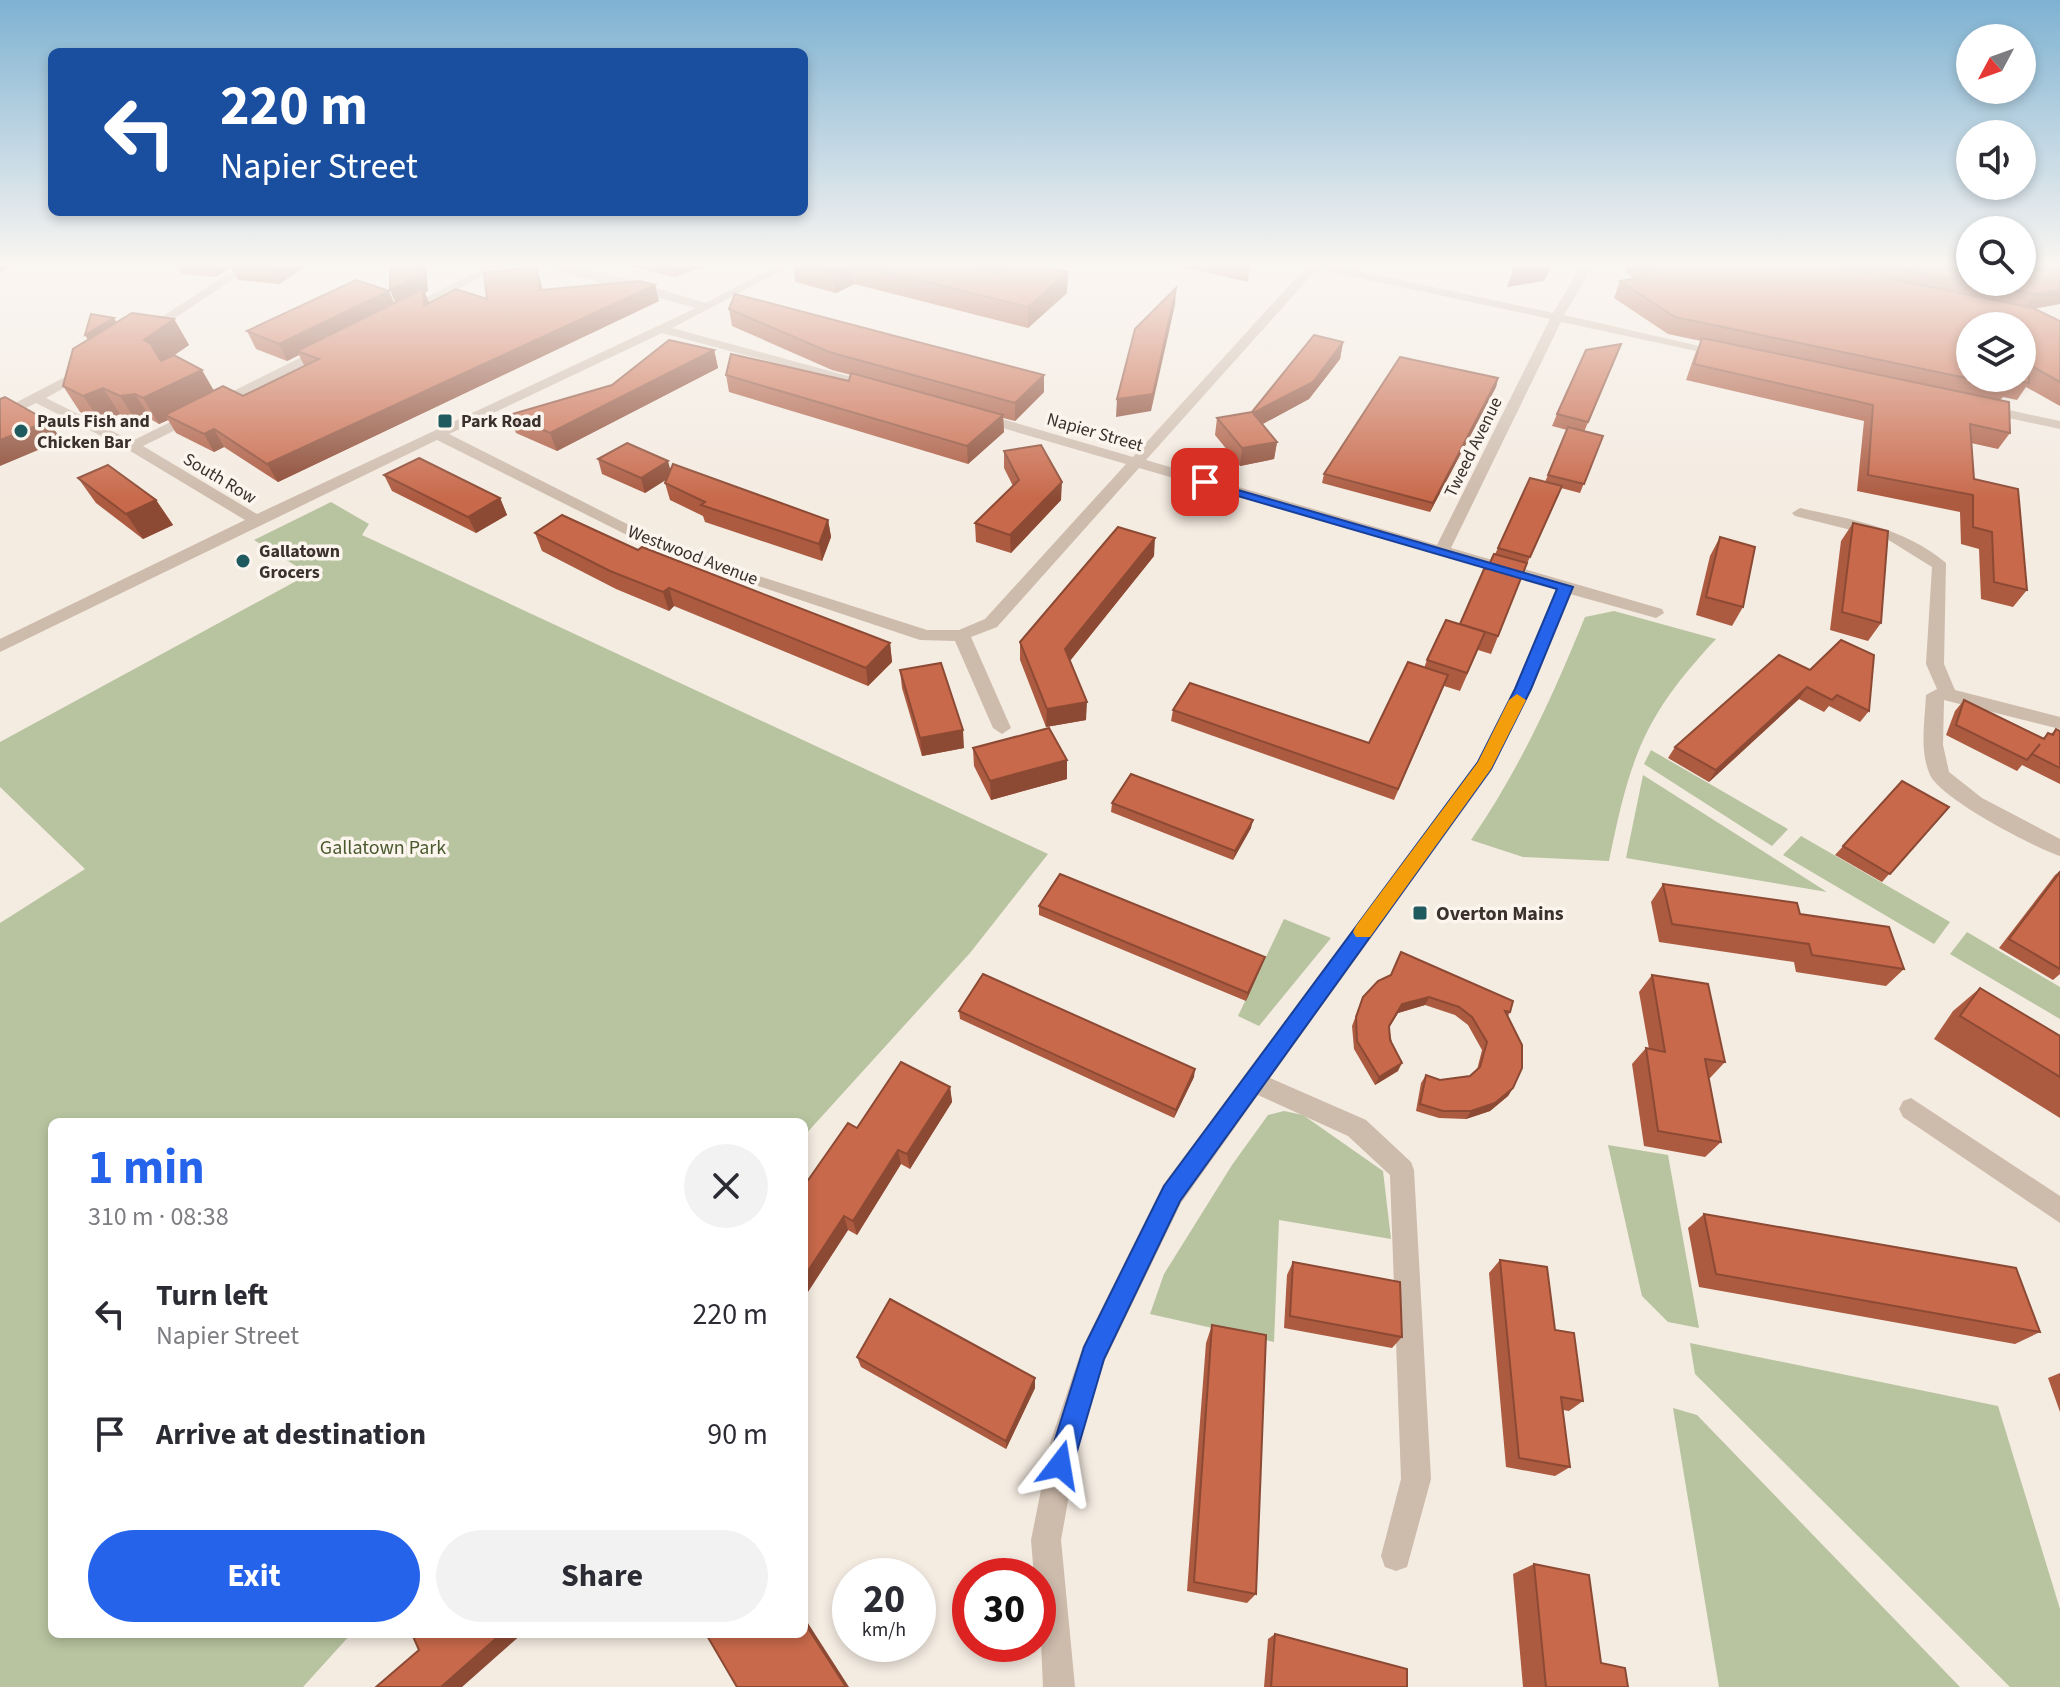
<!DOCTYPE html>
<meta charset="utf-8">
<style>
:root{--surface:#fff;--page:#f2f2f3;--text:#2b2b33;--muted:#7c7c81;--accent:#2563eb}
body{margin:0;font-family:"Source Sans 3",sans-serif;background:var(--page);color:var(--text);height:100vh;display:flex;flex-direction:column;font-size:30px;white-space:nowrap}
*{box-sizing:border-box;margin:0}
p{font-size:26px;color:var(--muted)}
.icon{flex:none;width:44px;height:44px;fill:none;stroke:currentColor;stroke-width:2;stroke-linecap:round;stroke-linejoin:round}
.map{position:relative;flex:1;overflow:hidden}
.details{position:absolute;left:48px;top:1118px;width:760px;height:520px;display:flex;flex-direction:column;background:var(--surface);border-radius:12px;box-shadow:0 4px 12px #0003}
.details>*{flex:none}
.top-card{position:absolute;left:48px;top:48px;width:760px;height:168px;border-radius:12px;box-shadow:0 4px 12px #0003;background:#1a4fa0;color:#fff;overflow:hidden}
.needle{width:52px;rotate:229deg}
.controls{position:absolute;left:1956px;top:24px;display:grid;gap:16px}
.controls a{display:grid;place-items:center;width:80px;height:80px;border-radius:50%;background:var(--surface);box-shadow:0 4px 12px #0003;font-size:40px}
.speed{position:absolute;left:832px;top:1558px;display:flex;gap:16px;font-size:40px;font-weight:700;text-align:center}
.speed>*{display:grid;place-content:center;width:104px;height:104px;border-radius:50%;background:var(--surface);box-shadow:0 4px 12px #0003;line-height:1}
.speed small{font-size:20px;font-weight:400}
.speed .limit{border:12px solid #d22;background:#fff;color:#111}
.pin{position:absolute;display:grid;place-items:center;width:68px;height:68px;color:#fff;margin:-34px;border-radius:16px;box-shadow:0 4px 12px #0006}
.me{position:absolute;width:88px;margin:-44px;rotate:14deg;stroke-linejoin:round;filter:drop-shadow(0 0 6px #0008)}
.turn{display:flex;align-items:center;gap:28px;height:168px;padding:0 40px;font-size:36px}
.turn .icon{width:104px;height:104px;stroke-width:2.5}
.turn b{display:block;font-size:56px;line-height:68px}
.round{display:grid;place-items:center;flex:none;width:84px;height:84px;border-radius:42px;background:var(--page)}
.overview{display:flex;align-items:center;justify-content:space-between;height:136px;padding:0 40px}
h1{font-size:48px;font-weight:700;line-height:60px;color:var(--accent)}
.cta{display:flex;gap:16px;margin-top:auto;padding:16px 40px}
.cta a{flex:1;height:92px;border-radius:48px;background:var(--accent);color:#fff;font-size:32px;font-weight:700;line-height:92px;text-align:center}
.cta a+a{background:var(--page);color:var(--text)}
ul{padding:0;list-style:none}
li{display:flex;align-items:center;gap:24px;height:120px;padding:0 40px}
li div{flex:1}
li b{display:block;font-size:30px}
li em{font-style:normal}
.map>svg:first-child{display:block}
.green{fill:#b8c4a0}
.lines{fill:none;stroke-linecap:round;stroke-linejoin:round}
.street{fill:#cdbbac;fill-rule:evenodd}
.wall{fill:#ac5a40}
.shaded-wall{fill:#8c4a34}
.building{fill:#c8694b;stroke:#8c4a34;stroke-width:2;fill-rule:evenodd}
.route{fill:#2563eb;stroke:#184099;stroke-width:2}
.slow{fill:#f59e0b}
.poi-dot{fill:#1f5a5e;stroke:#fbf5ee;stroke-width:3}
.labels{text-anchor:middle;stroke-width:7;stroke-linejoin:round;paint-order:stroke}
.far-poi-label{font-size:18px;font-weight:bold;fill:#3b302b;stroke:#fbf5ee;text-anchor:start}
.far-street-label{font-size:18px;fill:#3b302b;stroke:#fbf5ee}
.park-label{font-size:20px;fill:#4a5a2e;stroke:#fbf5ee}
.poi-label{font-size:20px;font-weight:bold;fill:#3b302b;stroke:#fbf5ee;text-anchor:start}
</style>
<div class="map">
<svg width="2060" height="1687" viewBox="0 0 2060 1687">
<rect width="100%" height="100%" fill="#f4ebe1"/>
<g class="green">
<path d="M331 502 369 524 362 535 1048 854 970 953 804 1136V1122H52V1634H351L303 1687H0V923L85 869 0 787V742L309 574 254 540Z"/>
<path d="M1614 611 1716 639C1643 717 1630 758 1609 861L1523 857 1471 840C1519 770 1553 696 1585 617Z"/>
<path d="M1651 750 1788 829 1772 846 1644 764Z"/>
<path d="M1643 775 1827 892 1626 858Z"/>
<path d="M1801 836 1950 922 1934 944 1783 855Z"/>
<path d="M1284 919 1331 938 1259 1026 1238 1016Z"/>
<path d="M1967 932 2060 987V1019L1950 954Z"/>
<path d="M1284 1111 1303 1115 1383 1171 1391 1239 1279 1220 1274 1342 1150 1314 1164 1274 1232 1165 1268 1115Z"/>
<path d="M1608 1145 1668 1155 1699 1328 1668 1322 1642 1296Z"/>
<path d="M1690 1343 1998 1406 2060 1609V1687H2010L1695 1374Z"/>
<path d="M1673 1408 1697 1415 1960 1687H1719Z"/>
</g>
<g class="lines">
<g class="street">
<path d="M244 263H258L149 335 139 332Z"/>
<path d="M493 263H508L408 315 398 312Z"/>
<path d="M527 263C587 263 649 286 706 303L781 263H796L672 328 881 385V391L662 333 449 434 637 529 734 568 927 630H959L985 619 1126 464 975 420V414H985L1133 457 1306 267 1299 263H1322L1553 313 1583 263H1595L1564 315 1730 353 1724 357 1561 322 1451 548 1662 609 1664 613 1656 618 1570 594 1532 689 1492 770 1270 1078 1366 1120 1411 1162 1414 1170 1431 1479 1407 1567 1396 1571 1385 1567 1381 1556 1401 1479 1390 1175 1348 1136 1258 1095 1181 1203 1105 1360 1079 1440 1061 1540 1075 1687H1043L1038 1576H1034L1031 1540 1051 1440 1083 1346 1163 1185 1477 762 1514 689 1556 589 1139 468 997 627 971 637 1011 728 1002 734 993 728 955 641 920 640 722 574 627 535 437 440 0 652V639L245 520 127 449 36 403 0 421V411L84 367 89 368V374L46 398 132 441 320 348H330V354L143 446 257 514 696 308ZM1317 269 1550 319 1437 545 1146 460Z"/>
<path d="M1986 405 2060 421V429L1981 412V406Z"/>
<path d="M1800 508C1853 520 1903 527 1946 563L1944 664 1955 690 2060 717V729L1944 700 1943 745 1949 772 1982 798 2060 839V856C2033 847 1941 799 1930 775 1919 750 1925 721 1926 695L1937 689 1926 664 1932 567 1887 539 1795 516 1792 513Z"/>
<path d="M1911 1098 2060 1196V1223L1903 1117 1899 1109 1903 1101Z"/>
</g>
</g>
<g class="wall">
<path d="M177 263H310L279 284 238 280 231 267 216 277 182 274Z"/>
<path d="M615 263H713L675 277Z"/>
<path d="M793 263H1028L1068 272 1067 293 1028 328 854 284 836 293 795 282Z"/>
<path d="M1167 263H1248L1250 266 1248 282Z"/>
<path d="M1629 263H2060L2035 309 2060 321V406L2026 387 2017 400 2003 397 2000 400 2010 433 1998 449 1971 443 1974 479 2027 590 2013 607 1981 599 1979 549 1961 544 1960 512 1857 491 1864 421 1686 380 1695 354 1701 341 1668 334 1614 298 1620 281 1635 279 1626 272Z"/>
<path d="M541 282 542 289 659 301 278 482 224 447 214 452 176 433 168 420 159 424 152 420 137 423 120 414 101 422 80 412 63 386 88 340 85 335 117 322 174 319 189 345 174 355 215 391 243 396 305 367 299 355 287 361 256 349 247 331 389 291 394 303 395 302 390 290 428 291 425 293 429 303 487 299Z"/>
<path d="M729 309 1044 392 1015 421 1003 418 1004 432 968 464 729 392 726 375 849 381 851 375 832 370 732 326Z"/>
<path d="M1343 342 1340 359 1309 399 1262 424 1277 442 1274 459 1240 466 1215 435 1217 418 1252 412Z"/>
<path d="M1621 344 1584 432 1603 436 1580 493 1561 488 1526 566 1491 654 1478 650 1460 691 1444 686 1394 800 1171 721 1173 710 1369 743 1424 668 1427 660 1460 624 1498 548 1545 482 1567 430 1552 426 1557 414Z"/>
<path d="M714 350 718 368 557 451 516 433 509 415 612 385Z"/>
<path d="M1498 378 1496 387 1430 512 1322 483 1324 474Z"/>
<path d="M1004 451 1061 500 1011 553 976 542 975 523 1013 486 1004 468Z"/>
<path d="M598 459 670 470 828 520 831 537 822 561 705 522 703 516 670 500 665 483 667 479 645 493 602 474Z"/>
<path d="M384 475 500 498 507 515 476 533 392 491Z"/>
<path d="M78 478 156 500 173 525 143 539 96 503Z"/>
<path d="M1853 523 1881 623 1868 641 1830 630 1841 541Z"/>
<path d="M535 533 638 550 890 643 892 662 868 686 674 606 669 611 616 589 542 551Z"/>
<path d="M1720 537 1743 607 1732 626 1696 615 1710 556Z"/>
<path d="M1154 556 1070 661 1086 720 1046 727 1020 660V642Z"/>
<path d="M900 670 964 748 922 756 902 688Z"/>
<path d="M1810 670 1869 711 1860 722 1829 706 1824 712 1799 699 1709 782 1668 758 1675 747Z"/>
<path d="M1964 700 2043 738 2048 733 2051 734 2056 729 2060 731V784L2022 765 2017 771 1946 735 1955 711Z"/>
<path d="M973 748 1067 779 991 800 974 766Z"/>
<path d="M1902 781 1949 807 1882 882 1835 855Z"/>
<path d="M1112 803 1251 828 1233 860 1111 812Z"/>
<path d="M2060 871V974L2053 980 1999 948 2055 875Z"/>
<path d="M1663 884 1800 914 1904 969 1886 986 1796 972 1794 962 1659 942 1651 902Z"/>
<path d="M1039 906 1265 957 1262 965 1246 1001 1039 915Z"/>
<path d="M1652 975 1725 1062 1710 1078H1708L1721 1142 1705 1157 1644 1146 1632 1064 1646 1048 1649 1049 1639 992Z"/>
<path d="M1378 981 1510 1012 1508 1016 1513 1088 1508 1096 1490 1111 1466 1119 1439 1118 1416 1111 1421 1083 1426 1075 1440 1080 1470 1076 1477 1070 1482 1050 1468 1025 1455 1015 1425 1005 1398 1013 1389 1028 1398 1071 1375 1085 1354 1049 1352 1026 1363 997Z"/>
<path d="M1980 988 2060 1036V1118L1934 1039 1953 1011Z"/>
<path d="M959 1011 1194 1077 1174 1118 960 1019Z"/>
<path d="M950 1087 952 1102 910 1169 901 1164 857 1235 848 1230 804 1298V1186L857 1128Z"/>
<path d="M1704 1214 2040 1332 2015 1344 1699 1287 1688 1228Z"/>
<path d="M1500 1260 1555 1330 1583 1401 1569 1411 1563 1410 1570 1467 1555 1476 1506 1467 1489 1273Z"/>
<path d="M1293 1262 1402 1337 1392 1348 1284 1328 1287 1275Z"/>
<path d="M1212 1325 1256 1594 1247 1603 1187 1591 1206 1343Z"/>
<path d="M857 1357 1035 1378V1388L1006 1449 861 1367Z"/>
<path d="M2060 1373V1412L2048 1378Z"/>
<path d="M1534 1564 1601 1663 1628 1687H1523L1513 1574Z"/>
<path d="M1275 1634 1407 1687H1264L1268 1639Z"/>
</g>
<g class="shaded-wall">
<path d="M0 263H20L0 272Z"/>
<path d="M208 263H238H229L231 267 216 277Z"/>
<path d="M278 263H310L279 284 271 268Z"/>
<path d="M421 263H426L428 291 425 293 430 306 397 307 390 290Z"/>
<path d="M672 263H713L675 277Z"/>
<path d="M851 263 854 284 836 293 833 272Z"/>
<path d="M1550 263H1553L1544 281 1507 287 1513 270Z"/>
<path d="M536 266 541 282 545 306 540 290Z"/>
<path d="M1068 272 1067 293 1028 328V307Z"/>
<path d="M655 285 659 301 278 482 267 464Z"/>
<path d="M1176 288 1175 305 1151 411 1116 417 1117 399Z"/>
<path d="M2060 290V304L2023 311 2034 294Z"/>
<path d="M389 291 396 308 297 351 299 355 287 361 279 344Z"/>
<path d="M114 318 125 335 96 352 85 335Z"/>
<path d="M174 319 189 345 163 363 202 370 217 396 165 415 168 420 159 424 143 398 144 340Z"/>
<path d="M1343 342 1340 359 1309 399 1250 431 1253 413Z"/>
<path d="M714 350 718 368 557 451 550 433Z"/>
<path d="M1044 375V392L1015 421V403Z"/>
<path d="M1498 378 1496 387 1430 512 1433 503Z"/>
<path d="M103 388 120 414 101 422 83 396Z"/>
<path d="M135 394 152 420 137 423 120 396Z"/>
<path d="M1003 415 1004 432 968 464 967 446Z"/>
<path d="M48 421 62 440 0 466V440Z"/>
<path d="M214 429 224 447 214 452 204 434Z"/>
<path d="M1277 442 1274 459 1240 466 1242 448Z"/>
<path d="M668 461 672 476 645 493 641 478Z"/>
<path d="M1062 482 1061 500 1011 553 1010 535Z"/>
<path d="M500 498 507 515 476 533 468 517Z"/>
<path d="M156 500 173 525 143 539 126 514Z"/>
<path d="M828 520 831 537 822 561 819 544Z"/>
<path d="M1155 538 1154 556 1064 668 1065 649Z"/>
<path d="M669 588 674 606 669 611 663 592Z"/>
<path d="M890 643 892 662 868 686 866 668Z"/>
<path d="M1807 687 1799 699 1709 782 1716 770Z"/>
<path d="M1087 702 1086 720 1046 727 1047 709Z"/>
<path d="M963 730 964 748 922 756 920 738Z"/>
<path d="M1067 760V779L991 800 990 781Z"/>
<path d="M1253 820 1251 828 1233 860 1235 851Z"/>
<path d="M1265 957 1262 965 1246 1001 1248 993Z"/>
<path d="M1429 997 1425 1005 1398 1013 1385 1034 1402 1004Z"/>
<path d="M1402 1063 1398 1071 1375 1085 1379 1077Z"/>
<path d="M1195 1069 1194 1077 1174 1118 1176 1110Z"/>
<path d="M950 1087 952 1102 910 1169 907 1154Z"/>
<path d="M1513 1088 1508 1096 1490 1111 1466 1119 1471 1111Z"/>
<path d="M898 1150 901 1164 857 1235 853 1221Z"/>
<path d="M844 1216 848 1230 804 1298V1277Z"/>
<path d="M1035 1378V1388L1006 1449V1441Z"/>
<path d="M804 1617 849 1687H846L804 1622Z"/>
<path d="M501 1634H522L462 1687H441Z"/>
</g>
<g class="building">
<path d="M229 263H278L271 268Z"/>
<path d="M390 263H421L422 275 390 290Z"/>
<path d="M800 263H851L833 272Z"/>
<path d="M851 263H960L998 274 1008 268 1005 264 1001 263H1028L1068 272 1028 307Z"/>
<path d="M1517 263H1550L1549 264 1513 270Z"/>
<path d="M1643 263H1815L2033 308 2060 321V382L2028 364 2029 383 2009 379V387L1675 317 1620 281 1659 274ZM1970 326H2022V378H1970Z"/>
<path d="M1866 263H1970V282H2022V263H2060V290L2034 294Z"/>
<path d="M536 266 540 290 640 281 655 285 267 464 214 429 204 434 165 415 223 386 243 396 319 359 297 351 423 289 424 306 456 289 487 299 484 273Z"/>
<path d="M356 280 389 291 279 344 247 331Z"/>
<path d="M1176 288 1153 394 1117 399 1135 329Z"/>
<path d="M735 294 1044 375 1015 403 829 352 729 309Z"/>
<path d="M132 313 174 319 144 340 150 343 161 361 174 355 202 370 143 398 135 394 120 396 103 388 83 396 63 386 73 349Z"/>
<path d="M91 314 114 318 85 335Z"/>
<path d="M1314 335 1343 342 1313 382 1253 413 1277 442 1242 448 1217 418 1252 412Z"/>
<path d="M1702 338 2009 402 2010 433 1970 424 1974 479 2018 489 2027 590 1994 582 1992 532 1973 527V495L1868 475 1873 405 1694 364Z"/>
<path d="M669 340 714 350 550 433 509 415 612 385Z"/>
<path d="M1621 344 1588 422 1557 414 1586 350Z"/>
<path d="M731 354 849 381 851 373 1003 415 967 446 726 375Z"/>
<path d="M1400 357 1498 378 1433 503 1324 474Z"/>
<path d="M5 397 48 421 0 440V399Z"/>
<path d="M1568 427 1603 436 1584 484 1548 475Z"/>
<path d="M627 443 668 461 641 478 598 459Z"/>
<path d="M1041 445 1062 482 1010 535 975 523 1019 480 1004 451Z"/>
<path d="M419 458 500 498 468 517 384 475Z"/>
<path d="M673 464 828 520 819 544 701 505 705 502 665 483Z"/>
<path d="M108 465 156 500 126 514 78 478Z"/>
<path d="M1530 478 1562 486 1530 557 1498 548Z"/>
<path d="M562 515 638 550 642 547 890 643 866 668 669 588 663 592 610 571 535 533Z"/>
<path d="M1853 523 1888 531 1881 623 1842 612Z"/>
<path d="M1118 527 1155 538 1065 649 1087 702 1047 709 1020 642Z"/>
<path d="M1720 537 1755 547 1743 607 1706 597Z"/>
<path d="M1494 554 1527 563 1498 636 1460 624 1484 569H1487Z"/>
<path d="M1446 620 1485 632 1467 673 1427 660Z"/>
<path d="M1841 640 1874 655 1869 711 1837 695 1832 700 1807 687 1716 770 1675 747 1779 655 1810 670Z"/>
<path d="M1408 662 1448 675 1398 789 1173 710 1190 683 1369 743Z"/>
<path d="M941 663 963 730 920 738 900 670Z"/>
<path d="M1964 700 2044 739 2048 733 2053 735 2056 729 2060 731V768L2032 754 2040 744 2027 760 1956 725Z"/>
<path d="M1049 728 1067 760 990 781 973 748Z"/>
<path d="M1131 774 1253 820 1235 851 1112 803Z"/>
<path d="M1902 781 1949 807 1890 874 1843 846Z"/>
<path d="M2060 872V969L2009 939Z"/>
<path d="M1060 874 1265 957 1248 993 1039 906Z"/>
<path d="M1663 884 1797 903 1800 914 1889 927 1904 969 1812 955 1809 944 1672 924Z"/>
<path d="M1401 952 1513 1001 1510 1012 1505 1011 1522 1045V1068L1513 1088 1495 1103 1471 1111H1443L1420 1104 1426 1075 1440 1080 1470 1076 1480 1067 1487 1042 1472 1017 1459 1007 1429 997 1402 1004 1389 1026 1390 1040 1402 1063 1379 1077 1357 1041 1356 1017 1363 997 1378 981 1391 975Z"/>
<path d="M983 974 1195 1069 1176 1110 959 1011Z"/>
<path d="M1652 975 1708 984 1725 1062 1705 1059 1721 1142 1658 1131 1646 1048 1665 1052Z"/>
<path d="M1980 988 2060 1036V1077L1960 1016Z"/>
<path d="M901 1062 950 1087 907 1154 898 1150 853 1221 844 1216 804 1277V1186L848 1123 857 1128Z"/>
<path d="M1704 1214 2016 1268 2040 1332 1716 1274Z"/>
<path d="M1500 1260 1547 1267 1555 1330 1574 1333 1583 1401 1561 1397 1570 1467 1519 1458Z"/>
<path d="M1293 1262 1400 1282 1402 1337 1290 1316Z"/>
<path d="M890 1299 1035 1378 1006 1441 857 1357Z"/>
<path d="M1212 1325 1266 1335 1256 1594 1194 1582Z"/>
<path d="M1534 1564 1589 1575 1601 1663 1625 1668 1628 1687H1546Z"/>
<path d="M804 1622 846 1687H737L706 1634H804Z"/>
<path d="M412 1634H501L441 1687H376L419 1650Z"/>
<path d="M1275 1634 1407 1669V1687H1271Z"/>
</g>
<linearGradient id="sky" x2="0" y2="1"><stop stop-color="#7eb2d2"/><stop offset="0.53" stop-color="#faf6f2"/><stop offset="1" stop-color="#faf6f2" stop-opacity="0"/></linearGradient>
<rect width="2060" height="499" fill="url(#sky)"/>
<path class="route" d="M1200 479 1573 587 1531 689 1491 769 1180 1201 1104 1359 1073 1465 1070 1474 1060 1478 1051 1474 1047 1465 1084 1347 1164 1186 1478 762 1515 689 1557 589 1200 485Z"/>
<path class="slow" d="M1517 694 1526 700 1491 769 1370 937H1356L1353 932 1356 926 1478 762 1509 700Z"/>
<g class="poi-dot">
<rect x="437" y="413" width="16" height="16" rx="4"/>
<circle cx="21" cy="431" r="8"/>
<circle cx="243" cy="561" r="8"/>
<rect x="1412" y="905" width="16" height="16" rx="4"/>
</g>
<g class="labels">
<g class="far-poi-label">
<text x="37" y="427">Pauls Fish and<tspan x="37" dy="21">Chicken Bar</tspan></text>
<text x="461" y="427">Park Road</text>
<text x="259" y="557">Gallatown<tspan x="259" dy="21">Grocers</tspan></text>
</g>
<g class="far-street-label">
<text transform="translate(1095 432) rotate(16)" y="6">Napier Street</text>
<text transform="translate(1473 447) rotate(-64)" y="6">Tweed Avenue</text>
<text transform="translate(220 478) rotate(31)" y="6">South Row</text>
<text transform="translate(693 555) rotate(21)" y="6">Westwood Avenue</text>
</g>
<g class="park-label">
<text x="383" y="854">Gallatown Park</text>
</g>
<g class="poi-label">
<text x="1436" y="920">Overton Mains</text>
</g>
</g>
</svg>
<div class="controls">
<a><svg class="needle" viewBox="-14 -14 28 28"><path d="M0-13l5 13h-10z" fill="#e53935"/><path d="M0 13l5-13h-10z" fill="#7c7c81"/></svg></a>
<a><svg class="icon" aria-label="sound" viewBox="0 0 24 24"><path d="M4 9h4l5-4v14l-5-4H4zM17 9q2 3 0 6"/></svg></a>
<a><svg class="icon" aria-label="search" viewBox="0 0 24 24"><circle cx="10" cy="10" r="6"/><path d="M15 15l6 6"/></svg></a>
<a><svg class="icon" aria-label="layers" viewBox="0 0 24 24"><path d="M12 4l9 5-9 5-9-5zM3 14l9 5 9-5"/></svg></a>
</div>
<div class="speed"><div>20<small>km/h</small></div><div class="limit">30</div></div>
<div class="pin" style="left:1205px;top:482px;background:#d93025"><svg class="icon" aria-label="arrive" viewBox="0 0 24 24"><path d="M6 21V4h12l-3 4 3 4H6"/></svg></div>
<svg class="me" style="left:1060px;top:1465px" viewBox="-20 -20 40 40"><path d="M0-17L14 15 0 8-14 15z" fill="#2563eb" stroke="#fff" stroke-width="4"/></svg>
<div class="top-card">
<div class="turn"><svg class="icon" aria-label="left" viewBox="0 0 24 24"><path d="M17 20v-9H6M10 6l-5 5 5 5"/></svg><div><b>220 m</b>Napier Street</div></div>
</div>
<section class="details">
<div class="overview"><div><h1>1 min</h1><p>310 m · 08:38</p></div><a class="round"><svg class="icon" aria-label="close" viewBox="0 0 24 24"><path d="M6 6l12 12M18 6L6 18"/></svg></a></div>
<ul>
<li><svg class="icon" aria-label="left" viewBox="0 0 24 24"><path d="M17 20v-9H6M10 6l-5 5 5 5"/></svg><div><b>Turn left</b><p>Napier Street</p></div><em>220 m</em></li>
<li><svg class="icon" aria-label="arrive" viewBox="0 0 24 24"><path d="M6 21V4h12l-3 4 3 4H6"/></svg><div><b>Arrive at destination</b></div><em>90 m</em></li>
</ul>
<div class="cta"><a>Exit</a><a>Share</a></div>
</section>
</div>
